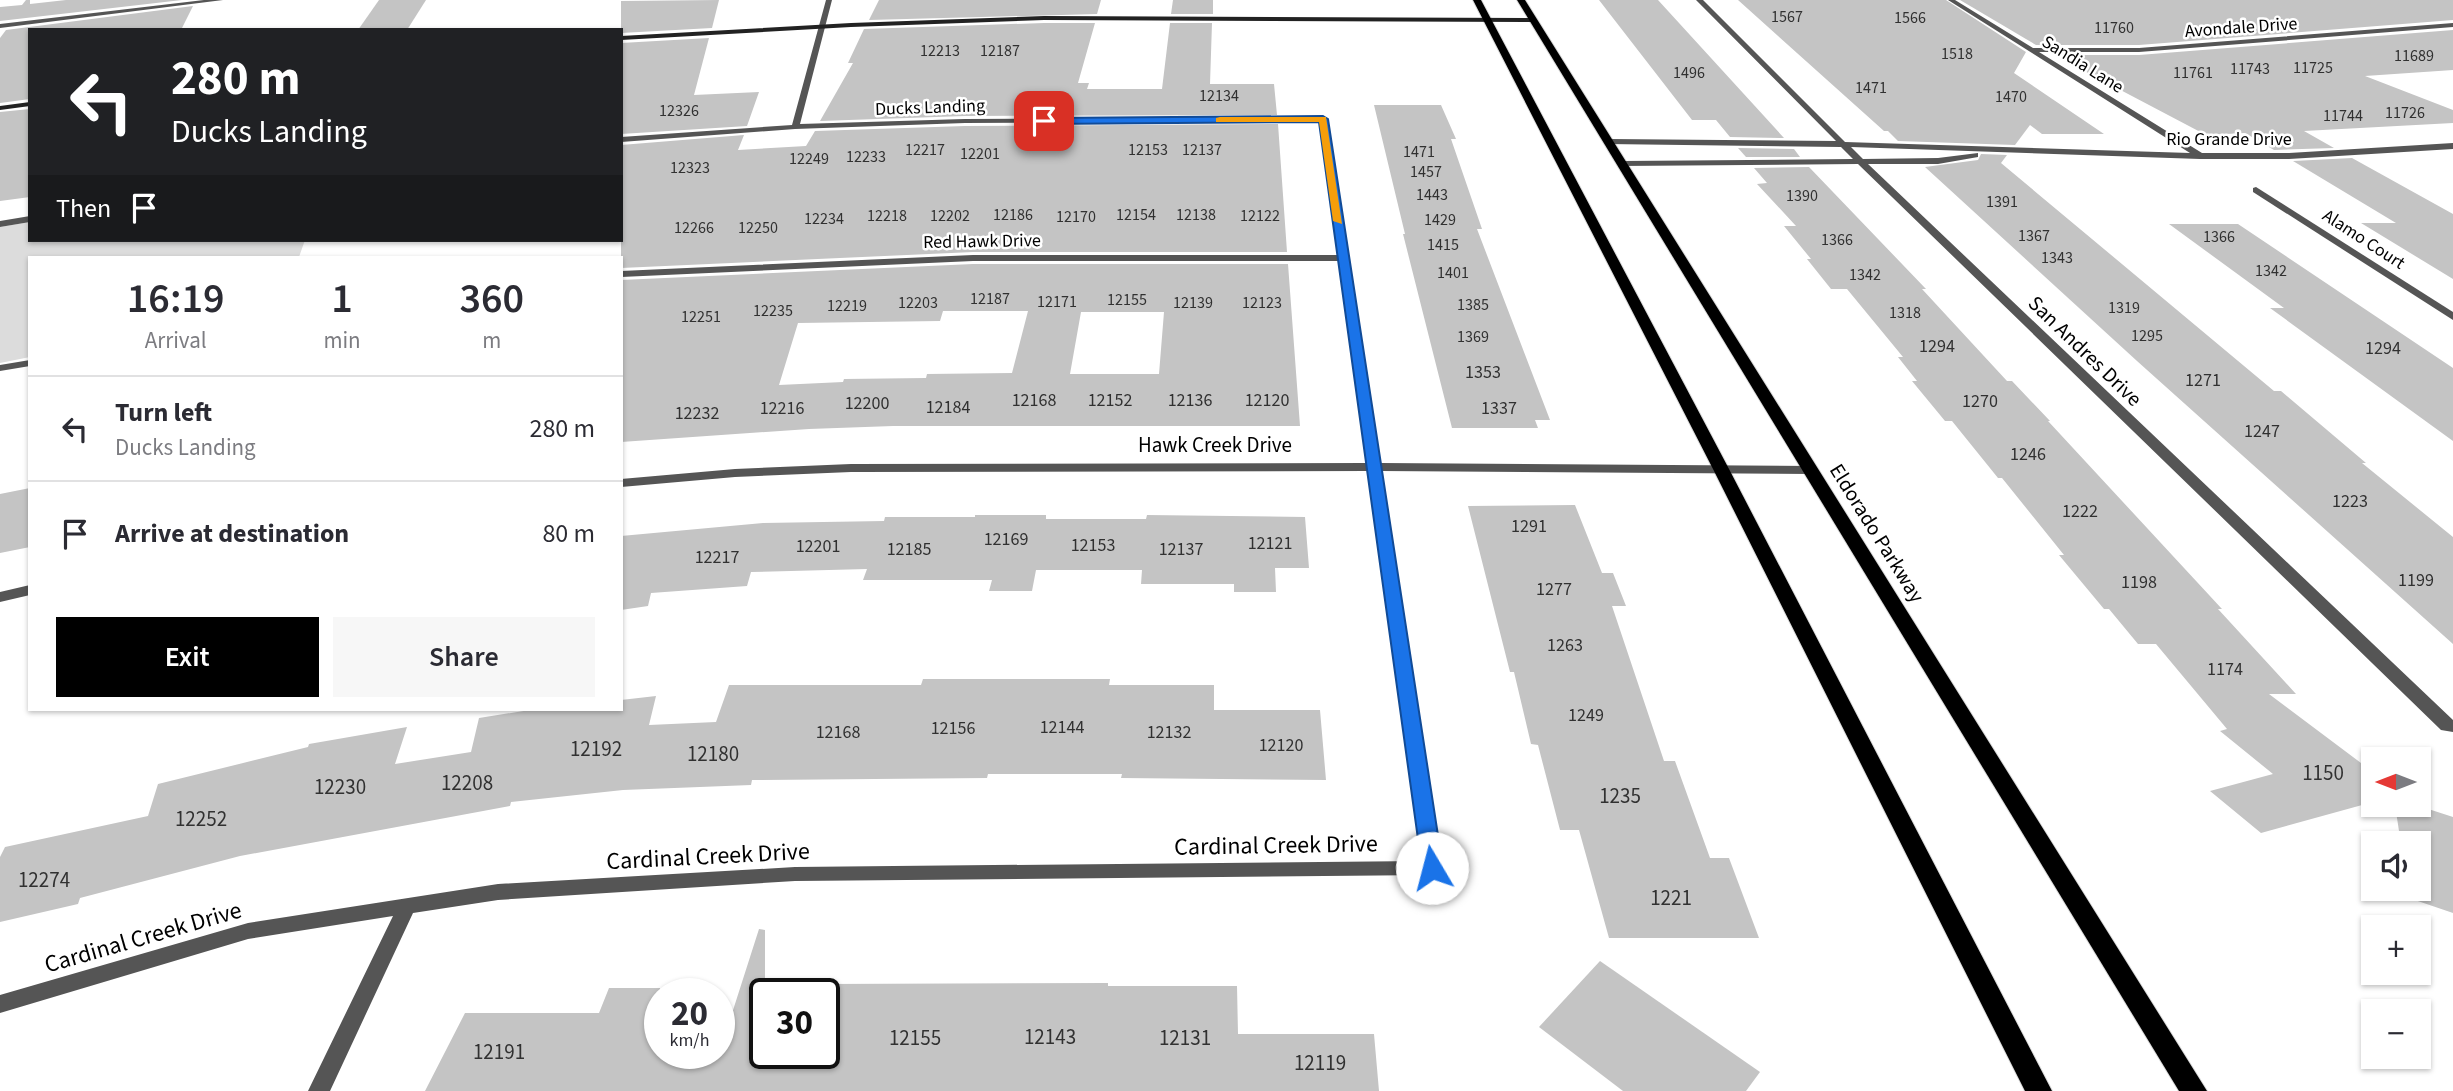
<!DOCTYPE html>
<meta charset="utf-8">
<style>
:root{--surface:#fff;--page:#f7f7f7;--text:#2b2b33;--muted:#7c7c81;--line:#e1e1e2;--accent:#000}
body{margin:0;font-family:"Source Sans 3",sans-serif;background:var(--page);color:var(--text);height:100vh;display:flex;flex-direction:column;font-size:26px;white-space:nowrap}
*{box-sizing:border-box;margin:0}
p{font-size:23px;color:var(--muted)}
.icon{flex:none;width:38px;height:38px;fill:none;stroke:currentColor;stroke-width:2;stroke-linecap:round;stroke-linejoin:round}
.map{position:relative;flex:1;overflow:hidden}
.panel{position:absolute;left:28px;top:256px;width:595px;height:455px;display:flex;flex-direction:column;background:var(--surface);border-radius:0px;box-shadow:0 2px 5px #0004}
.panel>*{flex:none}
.banner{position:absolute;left:28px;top:28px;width:595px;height:214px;border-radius:0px;box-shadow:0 2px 5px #0004;background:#202124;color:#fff;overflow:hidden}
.needle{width:46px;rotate:270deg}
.buttons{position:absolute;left:2361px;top:747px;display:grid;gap:14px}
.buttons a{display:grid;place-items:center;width:70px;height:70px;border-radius:0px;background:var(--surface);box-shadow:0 2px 5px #0004;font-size:35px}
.speed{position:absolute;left:644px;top:978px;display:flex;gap:14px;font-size:35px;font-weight:700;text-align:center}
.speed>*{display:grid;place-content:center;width:91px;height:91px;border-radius:50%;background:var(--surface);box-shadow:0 2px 5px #0004;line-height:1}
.speed small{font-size:18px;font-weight:400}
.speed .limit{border:4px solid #111;border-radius:10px;background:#fff;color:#111}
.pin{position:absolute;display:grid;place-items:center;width:60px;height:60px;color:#fff;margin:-30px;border-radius:14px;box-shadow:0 4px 10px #0006}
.me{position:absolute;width:77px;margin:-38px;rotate:352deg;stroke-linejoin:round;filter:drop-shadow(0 0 5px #0008)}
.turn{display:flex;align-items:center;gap:24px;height:147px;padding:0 28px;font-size:32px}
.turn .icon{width:91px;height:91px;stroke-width:2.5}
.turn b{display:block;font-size:49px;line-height:60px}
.then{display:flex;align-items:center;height:66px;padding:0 28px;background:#0003;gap:14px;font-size:26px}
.eta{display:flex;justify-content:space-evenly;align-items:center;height:119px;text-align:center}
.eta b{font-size:42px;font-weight:600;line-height:49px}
.cta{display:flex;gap:14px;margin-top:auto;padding:14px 28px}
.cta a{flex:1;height:80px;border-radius:0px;background:var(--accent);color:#fff;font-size:28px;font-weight:600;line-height:80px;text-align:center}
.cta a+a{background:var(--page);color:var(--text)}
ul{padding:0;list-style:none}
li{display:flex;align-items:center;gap:21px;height:105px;padding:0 28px;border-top:2px solid var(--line)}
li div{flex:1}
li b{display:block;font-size:26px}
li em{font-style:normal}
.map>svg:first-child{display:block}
.green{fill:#dcdcdc}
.building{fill:#c4c4c4;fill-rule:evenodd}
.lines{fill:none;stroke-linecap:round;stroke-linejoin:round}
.primary-casing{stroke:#dbdbdb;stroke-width:2}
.street{fill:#555;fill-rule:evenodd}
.secondary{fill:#222;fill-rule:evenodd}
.primary{fill:#000;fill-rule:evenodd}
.route{fill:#1a73e8;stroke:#114b97;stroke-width:2}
.slow{fill:#f59e0b}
.labels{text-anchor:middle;stroke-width:5;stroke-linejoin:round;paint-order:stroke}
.far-number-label{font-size:16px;fill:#313131}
.far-street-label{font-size:18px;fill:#000;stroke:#fff}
.number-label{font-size:18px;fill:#313131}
.street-label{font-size:21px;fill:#000;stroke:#fff}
.near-number-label{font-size:21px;fill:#313131}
.near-street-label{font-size:24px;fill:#000;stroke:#fff}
</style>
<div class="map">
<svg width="2453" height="1091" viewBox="0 0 2453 1091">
<rect width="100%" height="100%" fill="#fff"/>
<path class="green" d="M30 222V240H305L299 257H30V357L0 363V227Z"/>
<g class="building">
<path d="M26 0H30V4L66 0H182L0 21V7L22 5Z"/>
<path d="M379 0H426L407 30H358Z"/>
<path d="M719 0 712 28 621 33V1Z"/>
<path d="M879 0H1101L1097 14 869 20Z"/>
<path d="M1173 0H1213V14H1171Z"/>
<path d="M1599 0H1658L1784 138 1730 137 1716 120H1692Z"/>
<path d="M1738 0H1946L2026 52 2014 73 2104 134H2042L2030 125 2015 145 1898 141 1888 131H1884Z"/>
<path d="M1960 0H2453V20L2139 45H2036Z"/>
<path d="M193 6 181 30H30V99L0 103V38L6 30Z"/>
<path d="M1044 23H1095L1078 83H1089L1087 89H1162L1170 23H1212L1210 84H1274L1277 115 965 116 820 121 853 63H848L864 29Z"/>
<path d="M2453 30V70L2365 76 2453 110V123L2304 131 2334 148 2274 150 2245 133 2206 135 2054 55H2139Z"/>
<path d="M709 38 694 95 759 92 747 126 621 134V43Z"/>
<path d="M1374 105H1441L1456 139H1451L1482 229H1477L1550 420H1535L1538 428H1452L1403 234H1405Z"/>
<path d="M30 109V197L0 201V112Z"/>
<path d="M1278 124 1287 252H973L621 268V145L744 135 738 150 806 146 815 131 965 126Z"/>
<path d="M1738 148 1794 149 1800 157H1746Z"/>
<path d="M1981 154 2007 155 2001 163 2274 391H2281L2366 463H2362L2453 537V644L2137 361 1925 167 1978 160Z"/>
<path d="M2352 158 2453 214V279L2361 223H2396L2293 161Z"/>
<path d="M1809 167 1926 289H1922L2007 381H2012L2050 421H2048L2222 609H2218L2296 694H2269L2373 772V802L2261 833 2210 791 2273 774 2220 731 2227 729 2156 644H2138L2109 609H2104L2059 555H2064L2002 478H1998L1952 421H1945L1912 381H1917L1898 357H1903L1847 289H1831L1807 259H1811L1784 226H1796L1757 184 1767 183 1754 168Z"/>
<path d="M2169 224H2238L2453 368V441L2270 308H2284Z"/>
<path d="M973 264H1288L1300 426H893L809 429 621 442V280ZM943 311H1028L1012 373 927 374 926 378 844 379 843 382 779 385 798 323 940 321ZM1081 312H1164L1159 374H1070Z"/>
<path d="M30 488V547L0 553V494Z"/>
<path d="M1575 505 1602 573H1613L1626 606H1612L1664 761H1675L1710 858H1729L1759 938H1609L1579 830H1560L1538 745 1531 744 1514 672H1510L1468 506Z"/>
<path d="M975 515H1046V519H1146L1147 515 1305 517 1309 568H1275L1276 592H1234V584H1141L1142 570H1036L1032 591H989L992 580H863L867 569 751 572 747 586 651 593 648 606 621 610V536L763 523 884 521 885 517H975Z"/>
<path d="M923 679H1110L1109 685H1214V710H1320L1326 780 1121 778 1122 774H988L987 778 752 780 751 785 623 790 511 802 510 806 240 856 80 898 78 904 0 922V857L5 847 148 816 158 784 308 747 309 744 407 727 395 764 471 752 479 718 536 709H621V700L656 696 649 725 716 722 729 685H921Z"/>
<path d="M2395 805H2416L2453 817V913L2409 898 2408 889H2418V844H2401Z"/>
<path d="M759 929 765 930V1054H824V984L1108 983V986H1237L1238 1034H1374L1379 1091H425L465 1013H599L609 988H660V1054H719Z"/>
<path d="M1600 961 1760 1072 1746 1091H1623L1539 1027Z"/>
</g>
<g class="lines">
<g class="primary-casing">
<g id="primary">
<path d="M1473 0H1481L1729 469 2052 1091H2025L1713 469Z"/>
<path d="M1517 0H1525L2207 1091H2179Z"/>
</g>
</g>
<g class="street">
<path d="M204 0H223L0 28V24Z"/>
<path d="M826 0H832L800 124 965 119 1326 117 1380 463 1810 466 1816 470 1810 474 1381 471 1441 868 1439 873 1432 875 795 881 498 900 413 913 330 1091H308L393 916 248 939 0 1013V995L248 923 498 884 795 867 1422 861 1368 471 851 472 735 477 621 487V479L735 469 851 464 1367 463 1339 261H973L621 277V271L973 255H1338L1319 121 965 123 795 129 621 142V137L792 125Z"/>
<path d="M1696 0H1703L1845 142 2190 153 1948 0H1955L2033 48H2139L2453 23V27L2139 52H2039L2202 153H2289L2453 143V149L2289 159H2200L1851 147 1863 159 1938 158 1978 153V157L1938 164H1868L2453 720V732L2441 730 1858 164 1621 166V162L1624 161 1853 159 1841 147 1607 144 1606 142 1610 139 1836 141Z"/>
<path d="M2256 187 2453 312V320L2253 192V188Z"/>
<path d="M30 216V222L0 227V221Z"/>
<path d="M30 360V366L0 371V365Z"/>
<path d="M30 585V595L0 602V592Z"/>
</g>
<g class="secondary">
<path d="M1044 16 1534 18 1537 20 1534 22 1044 20 851 27 621 40V36L851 23Z"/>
<path d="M30 102V106L0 110V106Z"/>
</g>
<use href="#primary" class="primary"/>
</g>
<path class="route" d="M1323 116 1328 119 1443 868 1440 874 1432 876 1425 874 1422 868 1319 122 1044 124 1039 121 1044 118Z"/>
<path class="slow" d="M1220 117H1326L1342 224 1333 221 1319 122H1216V118Z"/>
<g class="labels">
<g class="far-number-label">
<text x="1787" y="22">1567</text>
<text x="1910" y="23">1566</text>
<text x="2114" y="33">11760</text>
<text x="940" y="56">12213</text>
<text x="1000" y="56">12187</text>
<text x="1957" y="59">1518</text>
<text x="2414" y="61">11689</text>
<text x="2313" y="73">11725</text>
<text x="2250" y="74">11743</text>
<text x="1689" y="78">1496</text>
<text x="2193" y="78">11761</text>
<text x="1871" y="93">1471</text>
<text x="1219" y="101">12134</text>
<text x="2011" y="102">1470</text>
<text x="679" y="116">12326</text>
<text x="2405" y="118">11726</text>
<text x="2343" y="121">11744</text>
<text x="925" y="155">12217</text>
<text x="1148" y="155">12153</text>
<text x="1202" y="155">12137</text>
<text x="1419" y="157">1471</text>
<text x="980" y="159">12201</text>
<text x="866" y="162">12233</text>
<text x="809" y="164">12249</text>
<text x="690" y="173">12323</text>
<text x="1426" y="177">1457</text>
<text x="1432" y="200">1443</text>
<text x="1802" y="201">1390</text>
<text x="2002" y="207">1391</text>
<text x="1013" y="220">12186</text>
<text x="1136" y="220">12154</text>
<text x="1196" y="220">12138</text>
<text x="887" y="221">12218</text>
<text x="950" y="221">12202</text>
<text x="1260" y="221">12122</text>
<text x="1076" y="222">12170</text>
<text x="824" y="224">12234</text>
<text x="1440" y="225">1429</text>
<text x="694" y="233">12266</text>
<text x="758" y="233">12250</text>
<text x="2034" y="241">1367</text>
<text x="2219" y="242">1366</text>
<text x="1837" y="245">1366</text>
<text x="1443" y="250">1415</text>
<text x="2057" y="263">1343</text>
<text x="2271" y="276">1342</text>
<text x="1453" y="278">1401</text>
<text x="1865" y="280">1342</text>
<text x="990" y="304">12187</text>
<text x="1127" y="305">12155</text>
<text x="1057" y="307">12171</text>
<text x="918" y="308">12203</text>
<text x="1193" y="308">12139</text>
<text x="1262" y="308">12123</text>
<text x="1473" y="310">1385</text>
<text x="847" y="311">12219</text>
<text x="2124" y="313">1319</text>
<text x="773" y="316">12235</text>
<text x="1905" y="318">1318</text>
<text x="701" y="322">12251</text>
<text x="2147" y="341">1295</text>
<text x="1473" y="342">1369</text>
</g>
<g class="far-street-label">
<text transform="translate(2241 27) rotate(-4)" y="6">Avondale Drive</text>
<text transform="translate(2083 64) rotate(32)" y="6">Sandia Lane</text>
<text transform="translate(930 107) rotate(-2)" y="6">Ducks Landing</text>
<text x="2229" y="145">Rio Grande Drive</text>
<text transform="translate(2364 239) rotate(33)" y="6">Alamo Court</text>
<text transform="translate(982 241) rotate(-1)" y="6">Red Hawk Drive</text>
</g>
<g class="number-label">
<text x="1937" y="352">1294</text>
<text x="2383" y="354">1294</text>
<text x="1483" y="378">1353</text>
<text x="2203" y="386">1271</text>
<text x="1034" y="406">12168</text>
<text x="1110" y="406">12152</text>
<text x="1190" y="406">12136</text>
<text x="1267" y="406">12120</text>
<text x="1980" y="407">1270</text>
<text x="867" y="409">12200</text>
<text x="948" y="413">12184</text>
<text x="782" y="414">12216</text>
<text x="1499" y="414">1337</text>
<text x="697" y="419">12232</text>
<text x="2262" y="437">1247</text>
<text x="2028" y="460">1246</text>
<text x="2350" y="507">1223</text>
<text x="2080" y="517">1222</text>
<text x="1529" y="532">1291</text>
<text x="1006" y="545">12169</text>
<text x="1270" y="549">12121</text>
<text x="1093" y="551">12153</text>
<text x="818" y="552">12201</text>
<text x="909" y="555">12185</text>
<text x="1181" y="555">12137</text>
<text x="717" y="563">12217</text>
<text x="2416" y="586">1199</text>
<text x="2139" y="588">1198</text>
<text x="1554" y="595">1277</text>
<text x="1565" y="651">1263</text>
<text x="2225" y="675">1174</text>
<text x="1586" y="721">1249</text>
<text x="1062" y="733">12144</text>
<text x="953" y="734">12156</text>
<text x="838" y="738">12168</text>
<text x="1169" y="738">12132</text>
<text x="1281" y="751">12120</text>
</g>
<g class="street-label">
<text transform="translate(2085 351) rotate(44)" y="7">San Andres Drive</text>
<text x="1215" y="452">Hawk Creek Drive</text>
<text transform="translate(1877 533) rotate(58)" y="7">Eldorado Parkway</text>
</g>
<g class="near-number-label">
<text x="596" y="756">12192</text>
<text x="713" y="761">12180</text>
<text x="2323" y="780">1150</text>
<text x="467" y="790">12208</text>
<text x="340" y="794">12230</text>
<text x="1620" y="803">1235</text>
<text x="201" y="826">12252</text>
<text x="44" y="887">12274</text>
<text x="1671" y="905">1221</text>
<text x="1050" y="1044">12143</text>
<text x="915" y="1045">12155</text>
<text x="1185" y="1045">12131</text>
<text x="499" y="1059">12191</text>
<text x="1320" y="1070">12119</text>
</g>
<g class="near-street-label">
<text transform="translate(1276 845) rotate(-1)" y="8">Cardinal Creek Drive</text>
<text transform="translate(708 856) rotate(-3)" y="8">Cardinal Creek Drive</text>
<text transform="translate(143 937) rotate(-16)" y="8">Cardinal Creek Drive</text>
</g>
</g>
</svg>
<div class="buttons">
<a><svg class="needle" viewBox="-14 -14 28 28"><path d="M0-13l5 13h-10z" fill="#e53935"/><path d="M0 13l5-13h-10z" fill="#7c7c81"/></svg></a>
<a><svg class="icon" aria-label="sound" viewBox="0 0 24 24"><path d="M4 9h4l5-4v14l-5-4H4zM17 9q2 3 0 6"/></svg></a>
<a>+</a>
<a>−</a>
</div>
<div class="speed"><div>20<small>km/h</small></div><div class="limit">30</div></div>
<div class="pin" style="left:1044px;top:121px;background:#d93025"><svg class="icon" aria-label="arrive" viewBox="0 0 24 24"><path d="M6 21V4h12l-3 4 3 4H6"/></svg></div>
<svg class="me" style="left:1432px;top:868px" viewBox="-20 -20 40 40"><circle r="19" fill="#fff"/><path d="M0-13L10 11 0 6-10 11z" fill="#1a73e8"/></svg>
<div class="banner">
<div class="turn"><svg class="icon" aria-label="left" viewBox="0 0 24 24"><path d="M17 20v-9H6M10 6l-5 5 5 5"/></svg><div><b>280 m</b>Ducks Landing</div></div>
<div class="then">Then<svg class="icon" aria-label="arrive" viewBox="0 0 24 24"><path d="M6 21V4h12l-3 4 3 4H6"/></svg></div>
</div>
<section class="panel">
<div class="eta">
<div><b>16:19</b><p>Arrival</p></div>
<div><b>1</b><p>min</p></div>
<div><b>360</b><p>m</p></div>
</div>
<ul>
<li><svg class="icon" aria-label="left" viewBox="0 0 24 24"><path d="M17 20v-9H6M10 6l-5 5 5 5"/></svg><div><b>Turn left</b><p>Ducks Landing</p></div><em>280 m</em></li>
<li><svg class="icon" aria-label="arrive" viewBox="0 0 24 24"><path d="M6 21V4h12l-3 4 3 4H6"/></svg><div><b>Arrive at destination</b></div><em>80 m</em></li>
</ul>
<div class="cta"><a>Exit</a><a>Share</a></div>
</section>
</div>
